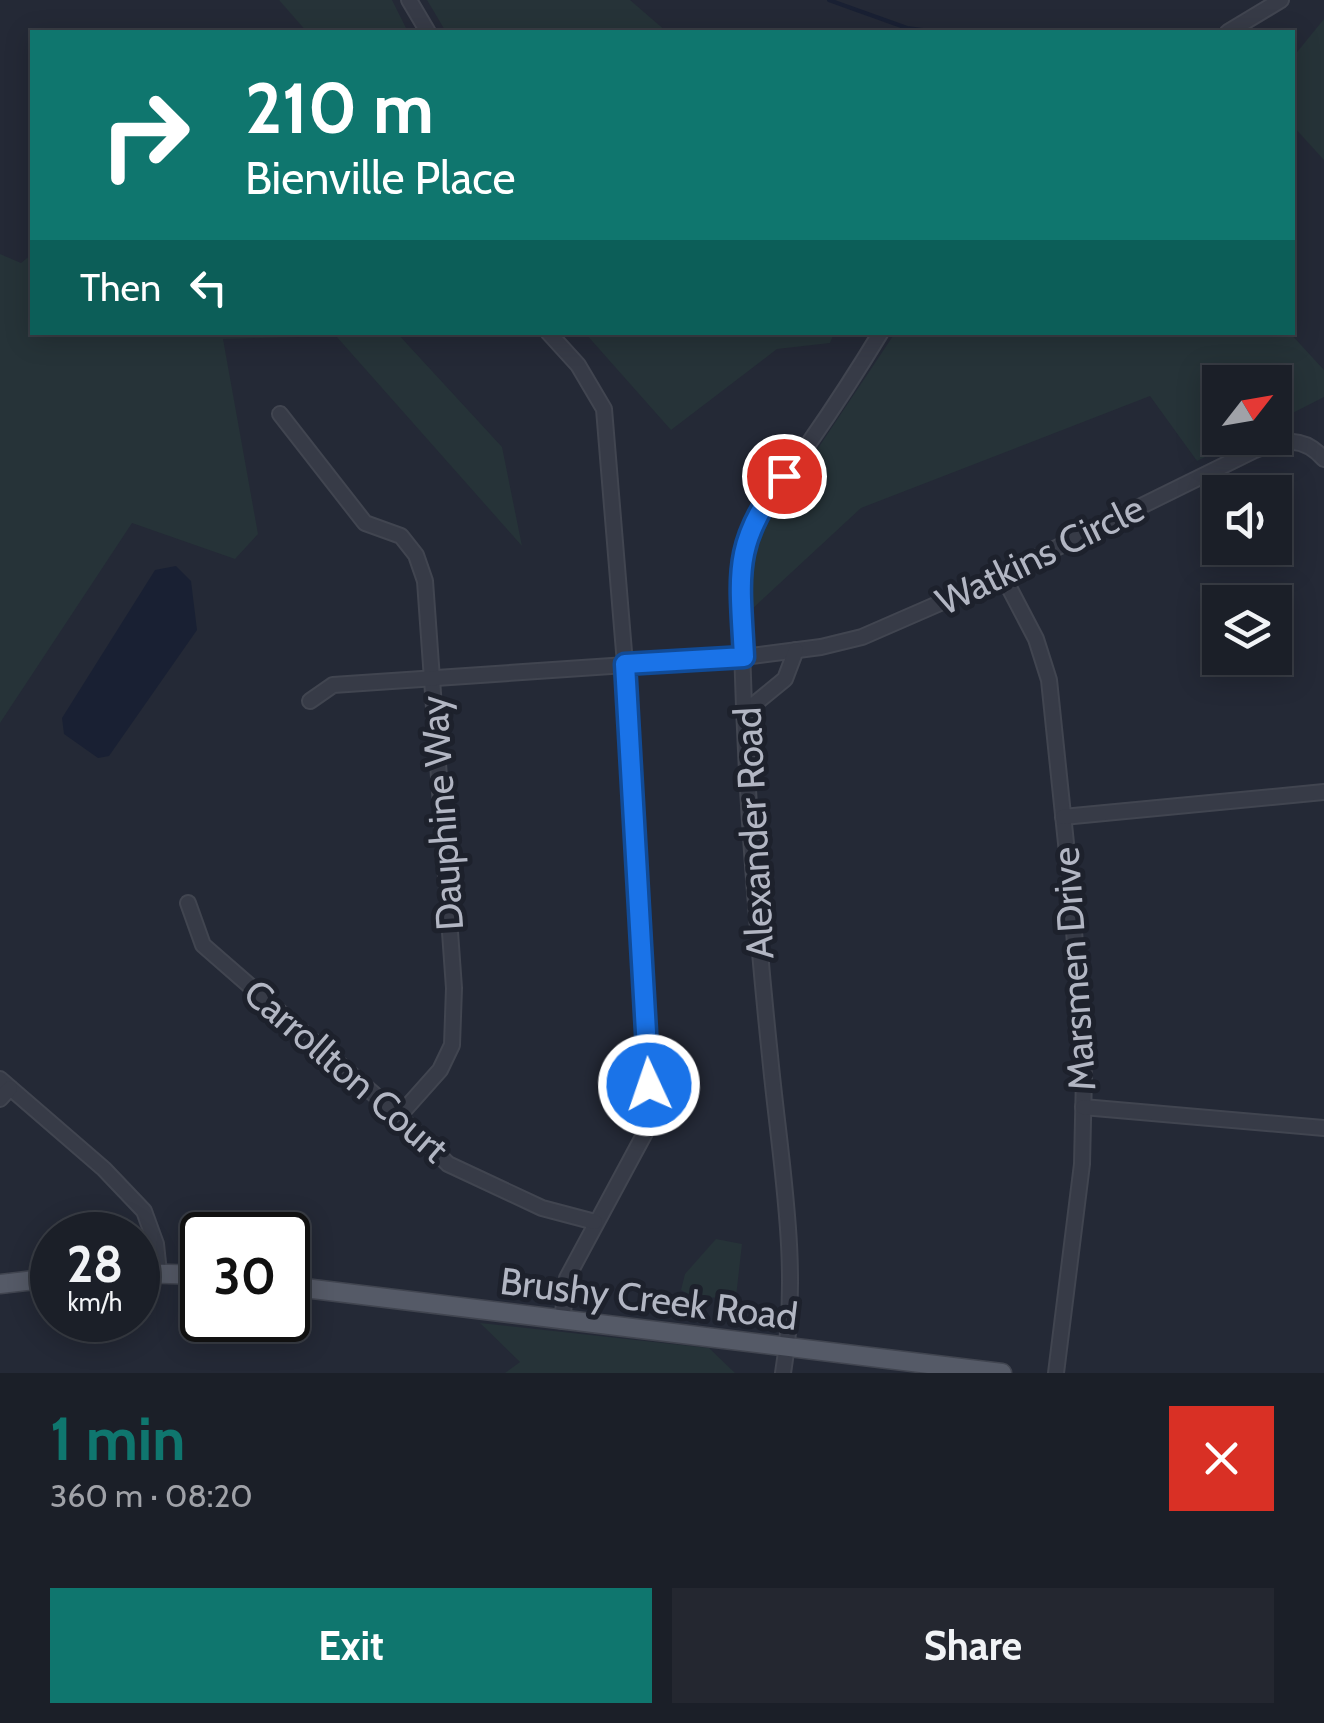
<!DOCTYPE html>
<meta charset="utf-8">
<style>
:root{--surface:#1b1f28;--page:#242730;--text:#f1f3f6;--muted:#a0a2a8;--line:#393d45;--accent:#0f766e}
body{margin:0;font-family:Cabin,sans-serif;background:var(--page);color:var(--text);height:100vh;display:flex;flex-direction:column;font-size:38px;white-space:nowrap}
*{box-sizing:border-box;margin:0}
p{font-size:32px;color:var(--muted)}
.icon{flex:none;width:55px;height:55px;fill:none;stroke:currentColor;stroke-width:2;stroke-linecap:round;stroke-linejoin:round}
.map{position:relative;height:1373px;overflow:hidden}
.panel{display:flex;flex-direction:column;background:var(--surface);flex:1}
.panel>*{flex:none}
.banner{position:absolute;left:30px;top:30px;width:1265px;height:305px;border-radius:0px;box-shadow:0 5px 25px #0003,0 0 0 2px var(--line);background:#0f766e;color:#fff;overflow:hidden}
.needle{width:65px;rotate:59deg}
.controls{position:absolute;left:1202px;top:365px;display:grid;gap:20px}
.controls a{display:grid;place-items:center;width:90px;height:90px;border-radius:0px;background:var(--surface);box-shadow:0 5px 25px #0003,0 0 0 2px var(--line);font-size:50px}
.speed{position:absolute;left:30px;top:1212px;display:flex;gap:20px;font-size:50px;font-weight:700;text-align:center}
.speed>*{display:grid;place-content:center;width:130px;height:130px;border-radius:50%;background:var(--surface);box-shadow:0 5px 25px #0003,0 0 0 2px var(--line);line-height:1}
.speed small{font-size:25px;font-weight:400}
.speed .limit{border:5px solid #111;border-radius:15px;background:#fff;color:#111}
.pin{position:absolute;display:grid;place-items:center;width:85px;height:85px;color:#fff;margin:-42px;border:5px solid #fff;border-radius:50%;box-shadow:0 2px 10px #0007}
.me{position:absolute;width:110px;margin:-55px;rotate:357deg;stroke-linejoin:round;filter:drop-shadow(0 0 8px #0008)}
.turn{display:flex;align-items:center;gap:35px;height:210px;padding:0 50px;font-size:45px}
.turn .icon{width:130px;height:130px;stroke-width:2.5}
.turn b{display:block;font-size:70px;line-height:85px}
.then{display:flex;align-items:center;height:95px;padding:0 50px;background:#0003;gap:20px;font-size:38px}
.round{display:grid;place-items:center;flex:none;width:105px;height:105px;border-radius:0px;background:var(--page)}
.headline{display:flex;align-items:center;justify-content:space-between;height:170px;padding:0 50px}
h1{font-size:60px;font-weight:700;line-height:75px;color:var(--accent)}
.cta{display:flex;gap:20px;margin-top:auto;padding:20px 50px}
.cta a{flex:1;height:115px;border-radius:0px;background:var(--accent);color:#fff;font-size:40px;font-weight:700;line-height:115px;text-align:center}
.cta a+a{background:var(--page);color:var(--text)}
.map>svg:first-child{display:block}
.green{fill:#263338}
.water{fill:#192033}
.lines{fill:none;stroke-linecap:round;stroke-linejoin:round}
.stream{stroke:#192033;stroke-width:4}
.minor-casing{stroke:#414550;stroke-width:18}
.major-casing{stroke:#414550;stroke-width:21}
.minor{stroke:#373b47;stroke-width:14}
.major{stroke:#555a67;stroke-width:18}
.route-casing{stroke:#114b97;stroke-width:25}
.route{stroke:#1a73e8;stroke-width:18}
.labels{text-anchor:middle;stroke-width:10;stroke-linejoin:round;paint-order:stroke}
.street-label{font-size:38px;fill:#b2b6c3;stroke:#1d212c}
</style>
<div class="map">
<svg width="1324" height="1373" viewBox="0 0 1324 1373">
<rect width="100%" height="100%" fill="#242936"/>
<g class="green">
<path d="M279 0H392L408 32H307Z"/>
<path d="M427 0H630L667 32H446Z"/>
<path d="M1324 19V160L1293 126V57Z"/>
<path d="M0 254 21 263 32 254V332L397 333 502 447 522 546 336 336 223 339 258 534 235 559 132 523 0 723Z"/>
<path d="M585 333H834L830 343 777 349 671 430Z"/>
<path d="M895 333H1290L1324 370V397L1275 422V382H1220V438H1244L1197 461 1150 396 861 508 737 623 754 544Z"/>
<path d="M716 1239 742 1244 736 1297 695 1298 681 1290 685 1274Z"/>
<path d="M480 1323 709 1348 735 1373H505L520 1362Z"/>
</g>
<path class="water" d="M176 566 191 581 197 630 109 756 98 758 64 734 62 718 155 570Z"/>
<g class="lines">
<path class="stream" d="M829 0 907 28 938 32"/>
<g class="minor-casing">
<g id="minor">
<path d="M409 0 428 32"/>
<path d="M1228 32 1281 0"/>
<path d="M548 332 578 365 604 409 625 664 649 1085 645 1133 567 1278 562 1321"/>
<path d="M280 414 365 523 401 536 416 555 425 581 454 988 452 1045 440 1070 399 1116"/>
<path d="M1002 574 1036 639 1049 680 1072 901 1084 1076 1082 1164 1056 1373"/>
<path d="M310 701 333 685 744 657 821 647 862 637 979 586 1255 450C1282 440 1303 435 1324 459"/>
<path d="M746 711 785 679 796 650"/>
<path d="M1063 817 1324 792"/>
<path d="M188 903 203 945 399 1116 448 1164 542 1208 595 1222"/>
<path d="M0 1079 104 1169 144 1211 156 1244 159 1272"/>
<path d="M0 1099 10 1088"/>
<path d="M1083 1107 1324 1128"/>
<path d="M783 1373C801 1266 780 1162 770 1056 753 893 741 726 741 562 750 513 781 483 809 443 834 407 858 370 881 332"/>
</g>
</g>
<g class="major-casing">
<g id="major">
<path d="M138 1273 202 1275"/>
<path d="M0 1284 52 1278"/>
<path d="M288 1286 1002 1373"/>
</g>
</g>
<use href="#minor" class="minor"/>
<use href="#major" class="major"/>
</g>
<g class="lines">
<g class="route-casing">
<path id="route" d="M649 1085 625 664 744 657C740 576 731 544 784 476"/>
</g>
<use href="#route" class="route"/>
</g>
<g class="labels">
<g class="street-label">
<text transform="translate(1040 555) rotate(-26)" y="13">Watkins Circle</text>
<text transform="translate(442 813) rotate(-94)" y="13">Dauphine Way</text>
<text transform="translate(754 833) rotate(-93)" y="13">Alexander Road</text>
<text transform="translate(1074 969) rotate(-94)" y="13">Marsmen Drive</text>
<text transform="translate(346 1071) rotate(41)" y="13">Carrollton Court</text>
<text transform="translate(649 1299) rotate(7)" y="13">Brushy Creek Road</text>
</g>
</g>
</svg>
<div class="controls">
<a><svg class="needle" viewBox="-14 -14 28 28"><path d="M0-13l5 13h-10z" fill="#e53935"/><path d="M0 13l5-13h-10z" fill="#a0a2a8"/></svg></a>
<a><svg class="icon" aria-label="sound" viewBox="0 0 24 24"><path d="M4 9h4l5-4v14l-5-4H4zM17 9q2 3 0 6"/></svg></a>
<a><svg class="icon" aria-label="layers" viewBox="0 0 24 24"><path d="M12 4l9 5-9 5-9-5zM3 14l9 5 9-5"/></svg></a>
</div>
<div class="speed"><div>28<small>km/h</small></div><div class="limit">30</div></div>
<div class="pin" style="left:784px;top:476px;background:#d93025"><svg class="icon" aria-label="arrive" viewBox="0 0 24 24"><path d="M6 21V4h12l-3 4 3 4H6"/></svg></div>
<svg class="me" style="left:649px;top:1085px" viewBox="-20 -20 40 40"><circle r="17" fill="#1a73e8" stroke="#fff" stroke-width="3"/><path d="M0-11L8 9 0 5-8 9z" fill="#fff"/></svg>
<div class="banner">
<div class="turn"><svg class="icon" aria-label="right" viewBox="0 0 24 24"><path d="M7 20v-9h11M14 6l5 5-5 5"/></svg><div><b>210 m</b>Bienville Place</div></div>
<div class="then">Then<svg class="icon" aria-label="left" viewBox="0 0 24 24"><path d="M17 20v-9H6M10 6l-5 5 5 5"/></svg></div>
</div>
</div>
<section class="panel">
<div class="headline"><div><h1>1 min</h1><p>360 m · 08:20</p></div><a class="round" style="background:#d93025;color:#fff"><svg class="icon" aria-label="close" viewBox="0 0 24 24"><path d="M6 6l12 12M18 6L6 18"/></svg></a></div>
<div class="cta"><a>Exit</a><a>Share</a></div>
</section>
